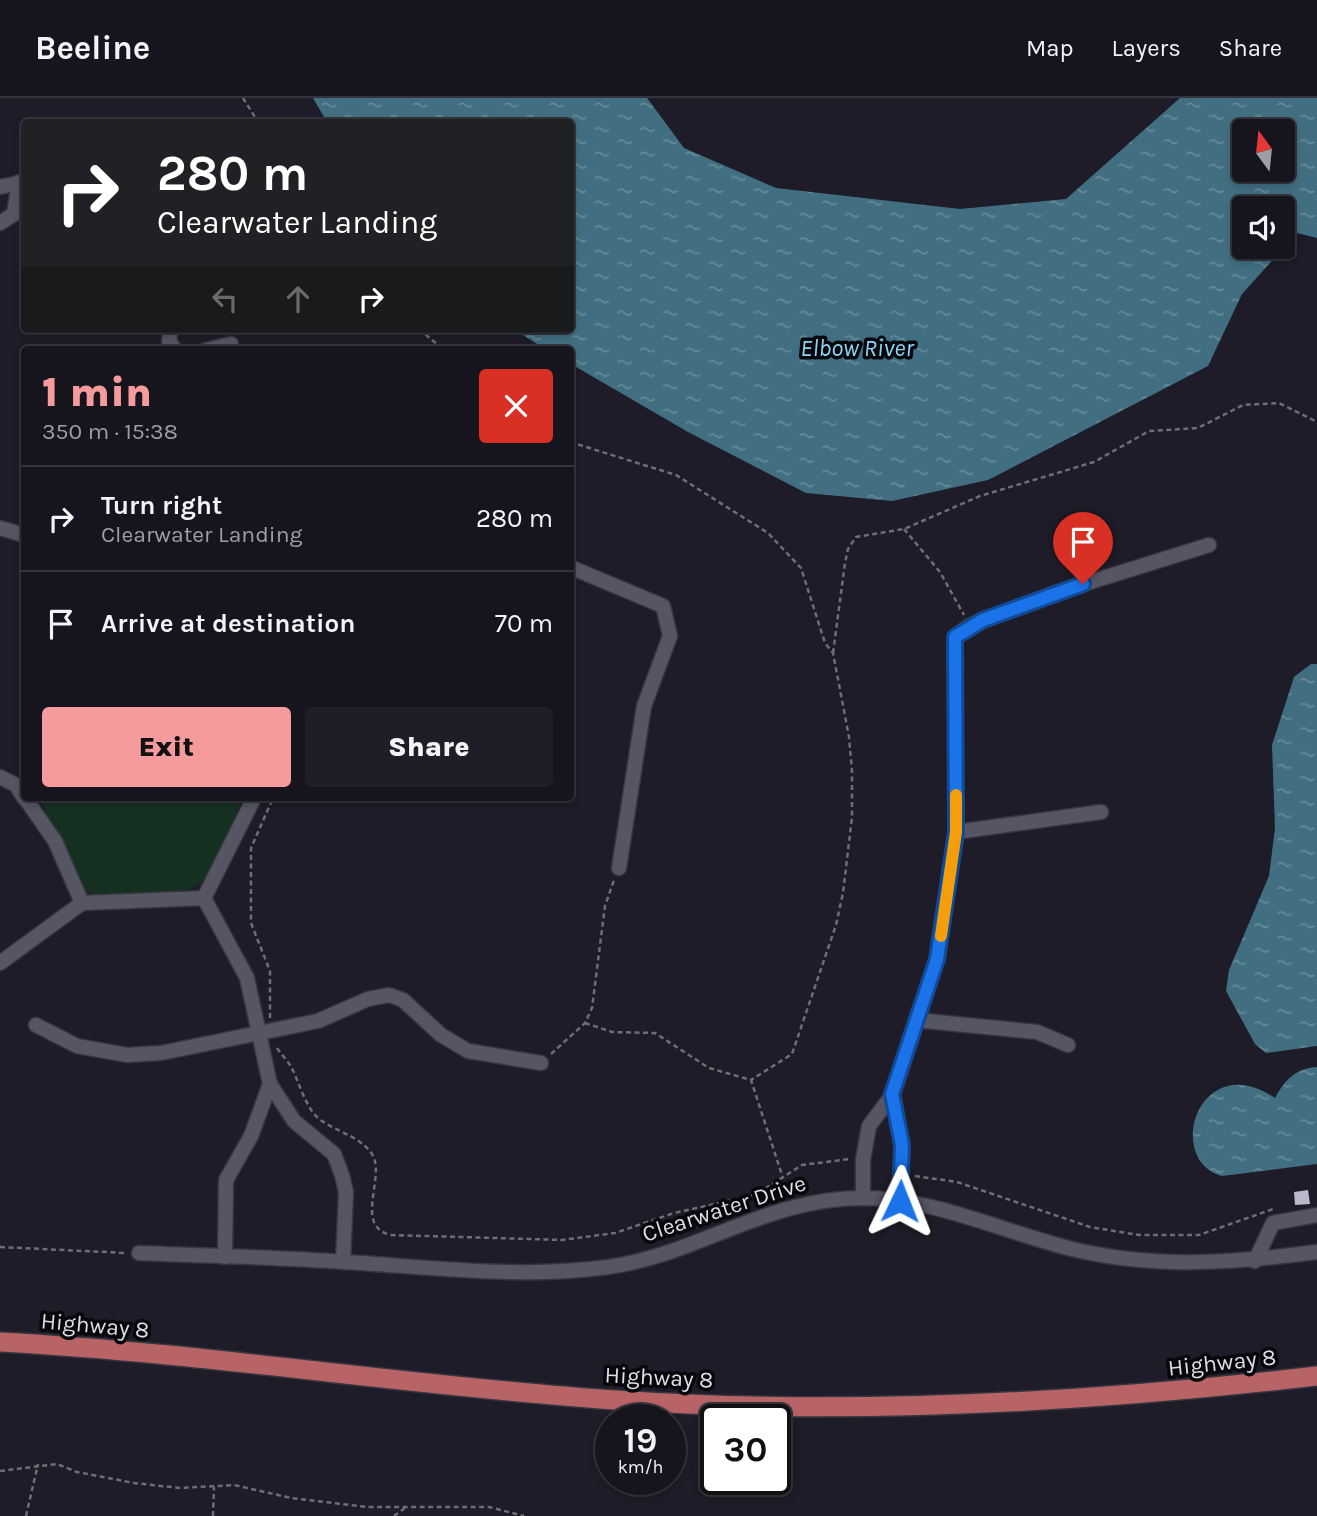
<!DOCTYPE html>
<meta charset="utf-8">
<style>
:root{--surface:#16151e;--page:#1f1e27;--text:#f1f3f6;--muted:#9e9fa4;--line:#35343c;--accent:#f59b9e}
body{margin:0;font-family:Karla,sans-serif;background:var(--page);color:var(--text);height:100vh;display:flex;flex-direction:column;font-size:26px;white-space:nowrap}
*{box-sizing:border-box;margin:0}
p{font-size:23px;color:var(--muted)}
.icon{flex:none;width:38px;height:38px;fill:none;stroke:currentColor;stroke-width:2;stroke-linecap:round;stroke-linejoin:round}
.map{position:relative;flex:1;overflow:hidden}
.sheet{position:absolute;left:21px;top:248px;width:553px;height:455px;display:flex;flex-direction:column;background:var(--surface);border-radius:7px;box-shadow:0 4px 10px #0003,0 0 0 2px var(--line)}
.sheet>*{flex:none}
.banner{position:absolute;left:21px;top:21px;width:553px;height:214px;border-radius:7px;box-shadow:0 4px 10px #0003,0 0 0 2px var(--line);background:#202124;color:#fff;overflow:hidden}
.needle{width:46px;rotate:345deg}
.fabs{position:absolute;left:1232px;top:21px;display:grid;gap:14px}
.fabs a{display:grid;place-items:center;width:63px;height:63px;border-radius:7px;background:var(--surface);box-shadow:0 4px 10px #0003,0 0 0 2px var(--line);font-size:35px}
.speed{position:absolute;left:595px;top:1306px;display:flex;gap:14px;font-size:35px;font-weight:700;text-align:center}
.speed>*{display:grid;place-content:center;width:91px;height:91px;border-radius:50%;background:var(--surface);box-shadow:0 4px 10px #0003,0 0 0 2px var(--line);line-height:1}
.speed small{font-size:18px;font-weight:400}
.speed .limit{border:4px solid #111;border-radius:10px;background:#fff;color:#111}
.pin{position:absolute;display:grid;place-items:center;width:60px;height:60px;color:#fff;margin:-72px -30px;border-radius:50% 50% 50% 0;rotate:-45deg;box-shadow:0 0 7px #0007}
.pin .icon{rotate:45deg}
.me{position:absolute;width:77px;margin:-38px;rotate:2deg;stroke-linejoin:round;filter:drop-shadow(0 0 5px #0008)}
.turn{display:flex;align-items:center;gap:24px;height:147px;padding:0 21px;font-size:32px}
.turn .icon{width:91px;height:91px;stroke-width:2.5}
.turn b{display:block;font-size:49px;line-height:60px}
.lanes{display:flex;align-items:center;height:66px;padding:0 21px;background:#0003;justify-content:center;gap:35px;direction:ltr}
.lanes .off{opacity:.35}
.round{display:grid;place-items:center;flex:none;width:74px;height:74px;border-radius:7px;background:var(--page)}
.headline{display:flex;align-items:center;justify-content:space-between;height:119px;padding:0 21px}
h1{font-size:42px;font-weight:800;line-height:52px;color:var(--accent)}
.cta{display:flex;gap:14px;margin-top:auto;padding:14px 21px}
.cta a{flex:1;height:80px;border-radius:7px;background:var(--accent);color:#111;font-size:28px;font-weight:800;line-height:80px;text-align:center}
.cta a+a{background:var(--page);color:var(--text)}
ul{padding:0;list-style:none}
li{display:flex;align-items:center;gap:21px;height:105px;padding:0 21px;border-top:2px solid var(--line)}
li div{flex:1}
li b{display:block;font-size:26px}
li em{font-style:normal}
header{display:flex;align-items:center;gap:42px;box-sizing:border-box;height:98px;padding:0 35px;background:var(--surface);border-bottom:2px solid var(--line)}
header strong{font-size:33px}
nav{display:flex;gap:38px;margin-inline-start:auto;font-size:24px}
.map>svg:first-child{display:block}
.green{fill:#153021}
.water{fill:url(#water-ripples);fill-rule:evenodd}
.building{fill:#bab9ca}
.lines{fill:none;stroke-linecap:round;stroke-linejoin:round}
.minor-casing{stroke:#373640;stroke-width:17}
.major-casing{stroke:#373640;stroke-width:22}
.path{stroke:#6f6e78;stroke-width:2.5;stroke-dasharray:5 3.5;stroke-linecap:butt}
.minor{stroke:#565564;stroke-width:14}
.major{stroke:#b86366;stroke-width:19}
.route-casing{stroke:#114b97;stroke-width:18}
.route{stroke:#1a73e8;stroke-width:12}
.slow{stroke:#f59e0b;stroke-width:12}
.labels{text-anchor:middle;stroke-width:7;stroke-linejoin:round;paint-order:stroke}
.street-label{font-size:23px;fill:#dfdee7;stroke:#07070c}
.water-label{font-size:24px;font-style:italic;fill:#8bd8f7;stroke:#07070c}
</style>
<header>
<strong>Beeline</strong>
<nav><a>Map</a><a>Layers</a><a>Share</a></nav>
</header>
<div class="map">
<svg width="1317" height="1418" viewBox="0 0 1317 1418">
<defs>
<pattern id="water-ripples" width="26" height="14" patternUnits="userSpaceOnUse" patternTransform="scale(1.75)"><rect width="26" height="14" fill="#416f81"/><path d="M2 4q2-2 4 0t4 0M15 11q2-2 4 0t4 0" fill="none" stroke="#658a99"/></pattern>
</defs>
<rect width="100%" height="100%" fill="#1d1c28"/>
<path class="green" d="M39 700H242C231 728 220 780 190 791 172 798 150 796 131 797 116 797 96 801 84 791Z"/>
<g class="water">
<path d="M313 0H647L684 50 776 90 960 111 1066 101 1180 0H1317V140L1297 135 1242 196 1208 268 988 382 892 403 806 395 688 334 571 266 570 252H547L513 231H570V24H327ZM1244 33H1283V72H1244ZM1244 110H1283V149H1244Z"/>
<path d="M1311 566H1317V948L1266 955 1255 946 1226 893 1229 872 1269 778 1275 730 1272 647 1294 579Z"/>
<path d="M1317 969V1066L1222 1078C1163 1061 1200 949 1275 1000 1285 982 1296 970 1317 969Z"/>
</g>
<path class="building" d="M1308 1092 1310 1106 1295 1107 1294 1094Z"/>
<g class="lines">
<g class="minor-casing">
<g id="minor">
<path d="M0 89 24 84"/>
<path d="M0 125 14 116 19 84"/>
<path d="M171 231 169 243 175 252"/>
<path d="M206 252 231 246"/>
<path d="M0 430 24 437"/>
<path d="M570 469 663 508 670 538 644 608 619 770"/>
<path d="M0 679 16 687 24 700"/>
<path d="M25 700 55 743 82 805"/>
<path d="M956 734 1101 714"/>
<path d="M204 800 247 880 270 986 294 1023 334 1056 342 1077 346 1094 343 1164"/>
<path d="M204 800 254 700"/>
<path d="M0 865 82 805 204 800"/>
<path d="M916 922 1037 934 1068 947"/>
<path d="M36 927 77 948 127 957 161 955 318 923 368 901 389 897 403 902 441 937 468 953 541 965"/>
<path d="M893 996 902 1047 900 1103"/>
<path d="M863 1100V1062L869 1028 893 996 937 861 956 734 955 539 969 528 1058 494 1209 447"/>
<path d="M139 1155C207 1158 275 1159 344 1164 432 1169 519 1181 608 1169 697 1157 766 1100 862 1100 934 1100 1003 1134 1072 1151 1154 1171 1234 1165 1317 1154"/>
<path d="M225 1159 226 1082 251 1038 270 986"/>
<path d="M1255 1163 1273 1125 1317 1117"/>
</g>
</g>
<g class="major-casing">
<path id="major" d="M0 1244C206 1255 409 1288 615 1302 848 1318 1085 1305 1317 1278"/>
</g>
<g class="path">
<path d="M243 0 258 24"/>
<path d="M419 231 444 252"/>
<path d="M570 344 676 377 768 435 801 470 825 545 833 555 849 639 852 673V719L843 795 836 827 792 956 751 982"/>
<path d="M904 431 940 474 964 517"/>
<path d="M833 555 845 465 848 451 856 439 904 431 980 398 1094 364 1149 333 1198 330 1243 307 1279 305 1317 324"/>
<path d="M270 920V873L251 825V750L273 700"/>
<path d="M585 925 612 934 655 935 709 970 751 982 782 1077"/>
<path d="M277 950C281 956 286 961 290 967 300 984 305 1012 322 1023 338 1034 366 1041 374 1060 383 1083 355 1129 391 1137L562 1142 615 1135 674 1115 755 1097 802 1067 850 1061"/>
<path d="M551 956 585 925 592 910 605 808 614 782"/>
<path d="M915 1078 957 1084 1090 1129 1139 1137H1199L1276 1110"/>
<path d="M0 1149 126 1155"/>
<path d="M0 1373 57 1366 77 1374 134 1385 180 1390 234 1387 291 1400 367 1409H489L524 1418"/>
<path d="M26 1418 38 1366"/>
<path d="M213 1418 214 1389"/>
<path d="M394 1418 405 1410"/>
</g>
<use href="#minor" class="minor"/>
<use href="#major" class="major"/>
</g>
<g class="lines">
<g class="route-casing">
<path id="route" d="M900 1103 902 1047 892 996 937 861 956 734 955 539 983 522 1083 486"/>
</g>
<use href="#route" class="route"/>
<path class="slow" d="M941 838 956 734V697"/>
</g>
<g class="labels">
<g class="street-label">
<text transform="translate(724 1110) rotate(-18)" y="8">Clearwater Drive</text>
<text transform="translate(95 1227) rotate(5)" y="8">Highway 8</text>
<text transform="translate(1222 1264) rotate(-6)" y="8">Highway 8</text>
<text transform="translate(659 1279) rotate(3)" y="8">Highway 8</text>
</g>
<g class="water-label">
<text x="857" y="258">Elbow River</text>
</g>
</g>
</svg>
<div class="fabs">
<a><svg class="needle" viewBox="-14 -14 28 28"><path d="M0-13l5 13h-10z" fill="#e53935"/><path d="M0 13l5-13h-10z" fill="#9e9fa4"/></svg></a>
<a><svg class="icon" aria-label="sound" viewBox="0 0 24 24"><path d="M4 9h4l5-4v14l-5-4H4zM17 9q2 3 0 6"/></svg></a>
</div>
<div class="speed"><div>19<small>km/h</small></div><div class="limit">30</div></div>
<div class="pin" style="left:1083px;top:486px;background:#d93025"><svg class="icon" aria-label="arrive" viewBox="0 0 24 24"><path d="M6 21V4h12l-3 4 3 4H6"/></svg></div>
<svg class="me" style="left:900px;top:1103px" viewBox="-20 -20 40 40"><path d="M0-17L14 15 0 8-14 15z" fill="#1a73e8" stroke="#fff" stroke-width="4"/></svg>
<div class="banner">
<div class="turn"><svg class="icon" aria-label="right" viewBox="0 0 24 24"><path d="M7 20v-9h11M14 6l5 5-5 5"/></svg><div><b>280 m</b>Clearwater Landing</div></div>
<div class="lanes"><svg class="icon off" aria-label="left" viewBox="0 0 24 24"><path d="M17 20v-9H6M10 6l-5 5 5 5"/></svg><svg class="icon off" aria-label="ahead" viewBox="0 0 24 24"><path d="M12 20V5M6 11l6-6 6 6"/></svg><svg class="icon" aria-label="right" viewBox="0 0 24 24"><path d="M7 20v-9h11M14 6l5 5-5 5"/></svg></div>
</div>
<section class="sheet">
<div class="headline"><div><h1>1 min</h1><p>350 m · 15:38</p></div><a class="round" style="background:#d93025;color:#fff"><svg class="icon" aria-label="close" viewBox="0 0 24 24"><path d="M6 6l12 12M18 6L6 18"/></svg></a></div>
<ul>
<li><svg class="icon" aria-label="right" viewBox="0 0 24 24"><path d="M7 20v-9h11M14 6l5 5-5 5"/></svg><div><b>Turn right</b><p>Clearwater Landing</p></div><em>280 m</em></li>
<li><svg class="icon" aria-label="arrive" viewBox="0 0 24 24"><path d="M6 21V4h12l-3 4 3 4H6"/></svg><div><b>Arrive at destination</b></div><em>70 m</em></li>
</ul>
<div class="cta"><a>Exit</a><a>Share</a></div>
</section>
</div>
